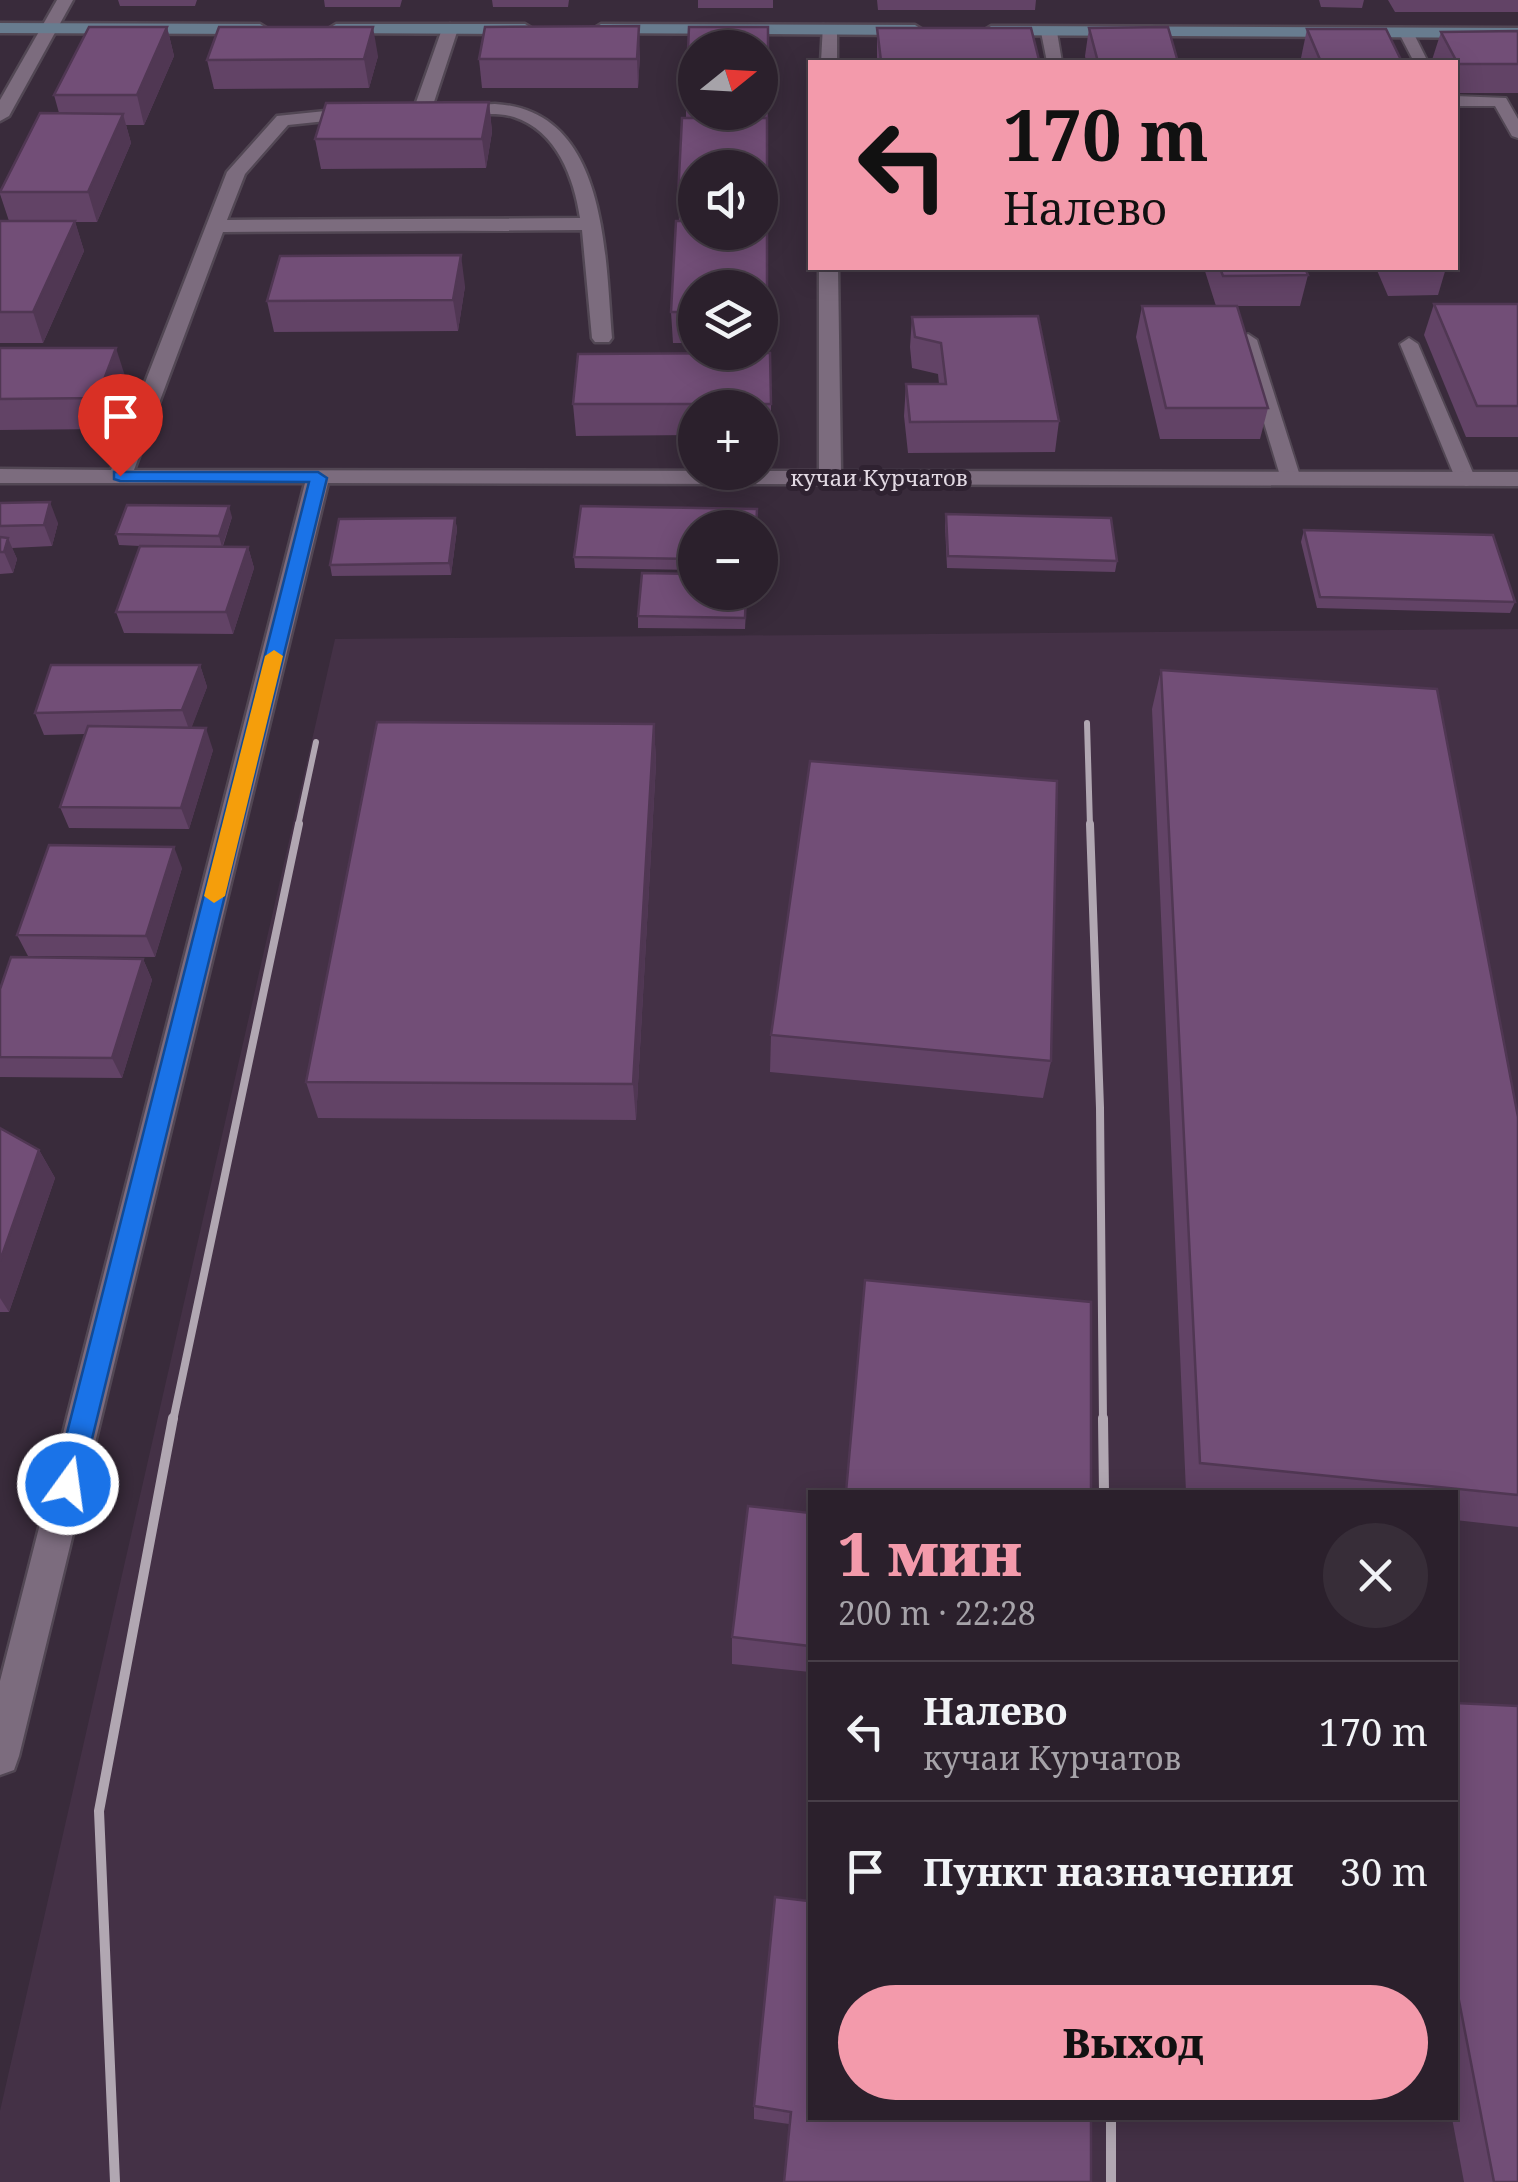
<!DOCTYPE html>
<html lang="ru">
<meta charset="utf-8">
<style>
:root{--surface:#2b202c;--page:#372d38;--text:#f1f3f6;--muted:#a6a3a9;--line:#473e48;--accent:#f39aab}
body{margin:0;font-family:"Noto Serif",serif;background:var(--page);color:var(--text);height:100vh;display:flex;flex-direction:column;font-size:38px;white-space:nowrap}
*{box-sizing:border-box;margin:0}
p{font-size:32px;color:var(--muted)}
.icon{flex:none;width:55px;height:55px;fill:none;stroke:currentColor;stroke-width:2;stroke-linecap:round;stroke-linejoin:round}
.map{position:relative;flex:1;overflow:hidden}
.sheet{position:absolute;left:808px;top:1490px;width:650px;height:630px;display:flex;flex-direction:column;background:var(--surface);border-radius:0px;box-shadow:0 5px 25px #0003,0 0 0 2px var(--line)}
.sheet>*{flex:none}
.banner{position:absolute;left:808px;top:60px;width:650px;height:210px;border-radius:0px;box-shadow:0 5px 25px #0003,0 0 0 2px var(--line);background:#f39aab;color:#111;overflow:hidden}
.needle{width:65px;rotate:72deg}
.tools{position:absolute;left:678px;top:30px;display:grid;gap:20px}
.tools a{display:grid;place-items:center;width:100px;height:100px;border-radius:50%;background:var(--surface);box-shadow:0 5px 25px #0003,0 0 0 2px var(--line);font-size:50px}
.pin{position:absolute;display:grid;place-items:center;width:85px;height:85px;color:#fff;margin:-102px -42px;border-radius:50% 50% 50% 0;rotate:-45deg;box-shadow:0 0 10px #0007}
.pin .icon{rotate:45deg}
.me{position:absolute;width:110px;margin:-55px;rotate:14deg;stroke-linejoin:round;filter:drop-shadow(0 0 8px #0008)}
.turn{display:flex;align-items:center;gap:35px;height:210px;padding:0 30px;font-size:45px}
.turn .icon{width:130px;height:130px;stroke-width:2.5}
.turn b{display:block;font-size:70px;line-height:85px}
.round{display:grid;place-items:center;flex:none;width:105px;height:105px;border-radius:52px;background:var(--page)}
.overview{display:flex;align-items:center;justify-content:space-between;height:170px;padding:0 30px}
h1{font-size:60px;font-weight:800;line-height:75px;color:var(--accent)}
.action{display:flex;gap:20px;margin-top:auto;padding:20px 30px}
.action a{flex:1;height:115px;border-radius:60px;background:var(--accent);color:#111;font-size:40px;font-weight:800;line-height:115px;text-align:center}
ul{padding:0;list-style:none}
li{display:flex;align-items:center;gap:30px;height:140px;padding:0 30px;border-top:2px solid var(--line)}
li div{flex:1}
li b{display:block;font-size:38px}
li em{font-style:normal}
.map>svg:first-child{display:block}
.built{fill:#443146;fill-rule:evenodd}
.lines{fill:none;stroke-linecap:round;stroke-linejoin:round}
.lane-casing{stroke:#524754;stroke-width:4}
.street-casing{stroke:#524754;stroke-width:5}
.secondary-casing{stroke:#524754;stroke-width:5}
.lane{fill:#7c6c7e;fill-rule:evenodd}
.street{fill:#7c6c7e;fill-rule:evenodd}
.secondary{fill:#687c8f;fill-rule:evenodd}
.rail-far2{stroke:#b1a7b2;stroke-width:6}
.rail-far1{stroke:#b1a7b2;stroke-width:8}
.rail{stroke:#b1a7b2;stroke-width:10}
.wall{fill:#624366;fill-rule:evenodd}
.shaded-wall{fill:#503753}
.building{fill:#724e77;stroke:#503753;stroke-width:2.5}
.route{fill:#1a73e8;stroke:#114b97;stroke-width:2.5}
.slow{fill:#f59e0b}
.labels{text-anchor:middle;stroke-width:10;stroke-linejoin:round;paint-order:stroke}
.far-street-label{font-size:22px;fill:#e2d9e3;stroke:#2f2231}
</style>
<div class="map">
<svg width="1518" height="2182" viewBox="0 0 1518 2182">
<rect width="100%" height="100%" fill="#392b3b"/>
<path class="built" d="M1518 629V2182H0V2111L335 639ZM810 1492H1455V2118H810Z"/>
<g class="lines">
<g class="lane-casing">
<g id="lane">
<path d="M1049 27 1057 32 1062 62H1047L1041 32Z"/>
<path d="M1402 30H1412L1428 62H1414L1399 33Z"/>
<path d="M1455 96 1506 98 1518 119V138L1512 136 1495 106H1455Z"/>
<path d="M1248 334 1257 340 1301 479 1298 483H1284L1281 479 1239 340Z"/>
<path d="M1409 338 1418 344 1476 480 1473 484 1466 486 1456 480 1400 344Z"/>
</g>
</g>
<g class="street-casing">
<g id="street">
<path d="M57 0H73L9 116 0 121V100Z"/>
<path d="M450 24 458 29 431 111 422 116 416 115 413 111 442 29Z"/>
<path d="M823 25 837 29V62H821Z"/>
<path d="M495 104C608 110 605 255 612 338L609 342H595L592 338 582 230 223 232 134 470 819 471V268H838L841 471 1518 472V486L328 483 19 1756 14 1770 0 1775V1681L305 483H0V469L111 470 227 172 277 116 364 107 373 112 364 117 288 125 245 174 227 220 580 218C574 178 557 131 514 117 495 111 470 116 450 116L441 111 450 106Z"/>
</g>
</g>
<g class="secondary-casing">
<g id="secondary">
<path d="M0 23 260 24 268 29 260 34 0 33Z"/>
<path d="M336 24H525L533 29 525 34 330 33 328 29Z"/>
<path d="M601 24 915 25 923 30 915 35 595 33 593 29Z"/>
<path d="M991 26 1518 28V38L985 35 983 31Z"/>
</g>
</g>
<use href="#lane" class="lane"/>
<use href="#street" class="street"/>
<use href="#secondary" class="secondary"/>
<g class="rail-far2">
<path d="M1087 723 1090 826"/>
<path d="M298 826 316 742"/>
</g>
<g class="rail-far1">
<path d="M1090 824 1100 1108 1103 1421"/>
<path d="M173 1421 299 824"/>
</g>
<g class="rail">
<path d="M1103 1418 1104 1492"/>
<path d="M1111 2118V2182"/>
<path d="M115 2182 99 1811 173 1418"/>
</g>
</g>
<g class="wall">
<path d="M118 0H197L195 6H120Z"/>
<path d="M324 0H402L400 7H325Z"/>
<path d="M492 0H569L568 7H493Z"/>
<rect x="698" y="0" width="75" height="8"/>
<path d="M877 0H1036L1035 10H878Z"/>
<path d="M1319 0H1364L1362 8 1321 7Z"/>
<path d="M1388 0H1518V12H1395Z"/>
<path d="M167 27 174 56 144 125H126L131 143 97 222H75L84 251 43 343H0V221H9L0 194V190L59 113 54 95Z"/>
<path d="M689 27H768L767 343H760V288H695V343H673L671 312 676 221H679L678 197 682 118H686V96ZM695 48H760V112H695ZM695 168H760V232H695Z"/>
<path d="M877 28 1039 60 1038 62H877Z"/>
<path d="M1089 28 1178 62H1086L1085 56Z"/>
<path d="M1307 29 1402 62H1303L1301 58Z"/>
<path d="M1518 31V93H1455V62H1434L1432 60 1441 32Z"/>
<path d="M640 55 638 88H482L479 59Z"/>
<path d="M378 56 369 88 214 89 207 60Z"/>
<path d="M489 102 492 132 486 168 321 169 315 139Z"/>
<path d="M1204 268H1305L1308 275 1300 306H1229L1268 408 1260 439H1160L1136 337 1142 306H1216Z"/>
<path d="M1376 268H1446L1438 295 1388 296Z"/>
<path d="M465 286 458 331 274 332 267 301Z"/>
<path d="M1434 304H1518V437H1466L1424 335Z"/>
<path d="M912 317 1059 421 1055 452 908 453 904 416 906 384H939L938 374 912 368 910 347Z"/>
<path d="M0 348 126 379 107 429 0 430Z"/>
<path d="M573 404H771V435H760V408H695V435L576 436Z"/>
<path d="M0 503 58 523 52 546 12 548 17 559 13 573 0 574Z"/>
<path d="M946 514 1117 561 1115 572 947 568 945 525Z"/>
<path d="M232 517 223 546 248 547 254 568 233 634 124 633 116 612 140 546 119 545 116 534Z"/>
<path d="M455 518 457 529 451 575 332 576 330 565Z"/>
<path d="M695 528V570L575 568 574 557Z"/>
<path d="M1304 530 1515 602 1510 613 1317 608 1301 542Z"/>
<path d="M747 592 745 629 638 628V616Z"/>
<path d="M200 665 207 687 191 728 213 750 189 829 69 828 60 807 85 734 44 735 35 713Z"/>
<path d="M1161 670 1518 1117V1527L1455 1520V1492H1186L1152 709Z"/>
<path d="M654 724 656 763 636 1120 318 1118 306 1082Z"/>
<path d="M182 868 155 957 28 956 17 935Z"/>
<path d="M143 959 152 980 122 1078 0 1077V989Z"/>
<path d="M771 1035 1051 1061 1043 1098 770 1072Z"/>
<path d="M0 1128 39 1150 55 1178 9 1312H0Z"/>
<path d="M810 1513V1672L732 1664V1637Z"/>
<path d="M1455 1703 1518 2182H1464L1452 2118H1455Z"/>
<path d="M809 1901 789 2124 754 2119V2106Z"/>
</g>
<g class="shaded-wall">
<path d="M639 26 640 55 638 88 637 59Z"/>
<path d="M167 27 174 56 144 125 137 95Z"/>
<path d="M373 27 378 56 369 88 364 59Z"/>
<path d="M489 102 492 132 486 168 482 139Z"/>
<path d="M123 114 131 143 97 222 88 192Z"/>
<path d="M75 221 84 251 43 343 33 312Z"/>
<path d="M461 255 465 286 458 331 453 300Z"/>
<path d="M116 348 126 379 107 429 97 398Z"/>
<path d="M50 502 58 523 52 546 44 525Z"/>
<path d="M229 506 232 517 222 547 219 536Z"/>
<path d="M455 518 457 529 451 575 449 563Z"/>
<path d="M8 538 17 559 13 573 4 552Z"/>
<path d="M248 547 254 568 233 634 226 612Z"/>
<path d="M200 665 207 687 190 732 182 710Z"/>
<path d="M654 724 656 763 636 1120 633 1084Z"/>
<path d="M206 728 213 750 189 829 181 808Z"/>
<path d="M174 847 182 868 155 957 146 936Z"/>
<path d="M143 959 152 980 122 1078 112 1058Z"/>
<path d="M39 1150 55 1178 9 1312 0 1298V1261Z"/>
</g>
<g class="building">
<path d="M639 26 637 59H479L485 27Z"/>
<path d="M89 27H167L137 95H54Z"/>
<path d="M219 27H373L364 59 207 60Z"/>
<path d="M689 27H768V96H760V48H695V96H686Z"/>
<path d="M1168 27 1178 62H1098L1089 28Z"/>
<path d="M877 28H1031L1039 60 881 61Z"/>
<path d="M1307 29H1386L1402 62H1321Z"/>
<path d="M1518 31V64H1458L1441 32Z"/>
<path d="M489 102 482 139H315L326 103Z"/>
<path d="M40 113 123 114 88 192H0Z"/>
<path d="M682 118H767V197H760V168H695V197H678Z"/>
<path d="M0 221H75L33 312H0Z"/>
<path d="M676 221H695V232H760V221H767V312H760V288H695V312H671Z"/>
<path d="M461 255 453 300 267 301 280 256Z"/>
<path d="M1220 268H1305L1308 275 1223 276Z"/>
<path d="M1434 304H1518V406H1477Z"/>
<path d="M1142 306H1237L1268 408H1166Z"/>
<path d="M1038 316 1059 421 910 422 906 384H946L941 343 915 337 912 317Z"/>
<path d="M0 348H116L97 398 0 399Z"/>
<path d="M770 353 771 404H573L578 354Z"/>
<path d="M50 502 44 525 0 526V503Z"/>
<path d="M127 505 229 506 219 536 116 534Z"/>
<path d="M581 506 757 509 756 528H695V559L574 557Z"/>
<path d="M946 514 1111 518 1117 561 948 556Z"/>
<path d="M455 518 449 563 330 565 339 519Z"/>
<path d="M1304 530 1493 535 1515 602 1320 597Z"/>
<path d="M0 537 8 538 4 552H0Z"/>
<path d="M140 546 248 547 226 612H116Z"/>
<path d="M642 573 695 574V592H746L745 618 638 616Z"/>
<path d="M51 665H200L182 710 35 713Z"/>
<path d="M1161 670 1437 689 1518 1117V1495L1200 1463Z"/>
<path d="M377 722 654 724 633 1084 306 1082Z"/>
<path d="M88 726 206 728 181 808 60 807Z"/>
<path d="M810 761 1057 781 1051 1061 771 1035Z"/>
<path d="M49 845 174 847 146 936 17 935Z"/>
<path d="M11 957 143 959 112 1058 0 1057V989Z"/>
<path d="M0 1128 39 1150 0 1261Z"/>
<path d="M865 1280 1091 1302V1492H846Z"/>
<path d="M748 1506 810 1513V1646L732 1637Z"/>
<path d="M1455 1703 1518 1706V2182H1494L1455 1980Z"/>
<path d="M810 1893V2118H1091V2182H784L791 2112 754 2106 775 1897 809 1901Z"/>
</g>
<path class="route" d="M114 472H318L327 478 81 1484 77 1493 68 1497 58 1493 54 1484 309 482 120 481 114 479Z"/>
<path class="slow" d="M274 650 283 656 225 896 214 903 204 896 265 656Z"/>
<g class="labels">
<g class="far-street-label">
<text x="879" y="486">кучаи Курчатов</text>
</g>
</g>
</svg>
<div class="tools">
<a><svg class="needle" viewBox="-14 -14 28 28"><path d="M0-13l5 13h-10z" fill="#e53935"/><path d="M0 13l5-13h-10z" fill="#a6a3a9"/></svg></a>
<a><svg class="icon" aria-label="sound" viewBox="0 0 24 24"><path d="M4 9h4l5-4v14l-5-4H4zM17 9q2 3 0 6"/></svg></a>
<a><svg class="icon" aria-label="layers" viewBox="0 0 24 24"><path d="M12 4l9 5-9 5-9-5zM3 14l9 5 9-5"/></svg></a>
<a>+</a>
<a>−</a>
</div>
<div class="pin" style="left:120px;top:476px;background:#d93025"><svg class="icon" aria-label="arrive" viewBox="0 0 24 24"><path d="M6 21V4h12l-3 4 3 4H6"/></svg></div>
<svg class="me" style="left:68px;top:1484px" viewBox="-20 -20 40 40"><circle r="17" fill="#1a73e8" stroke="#fff" stroke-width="3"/><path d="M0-11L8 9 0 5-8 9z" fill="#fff"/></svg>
<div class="banner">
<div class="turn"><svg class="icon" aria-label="left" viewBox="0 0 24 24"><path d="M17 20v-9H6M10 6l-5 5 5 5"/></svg><div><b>170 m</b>Налево</div></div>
</div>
<section class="sheet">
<div class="overview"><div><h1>1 мин</h1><p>200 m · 22:28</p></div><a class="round"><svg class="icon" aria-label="close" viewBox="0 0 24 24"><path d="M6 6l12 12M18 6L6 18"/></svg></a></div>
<ul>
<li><svg class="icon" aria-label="left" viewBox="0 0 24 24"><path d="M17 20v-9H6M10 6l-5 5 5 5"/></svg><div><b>Налево</b><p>кучаи Курчатов</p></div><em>170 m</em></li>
<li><svg class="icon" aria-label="arrive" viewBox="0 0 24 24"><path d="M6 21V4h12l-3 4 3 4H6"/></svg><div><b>Пункт назначения</b></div><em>30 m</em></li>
</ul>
<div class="action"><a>Выход</a></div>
</section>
</div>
